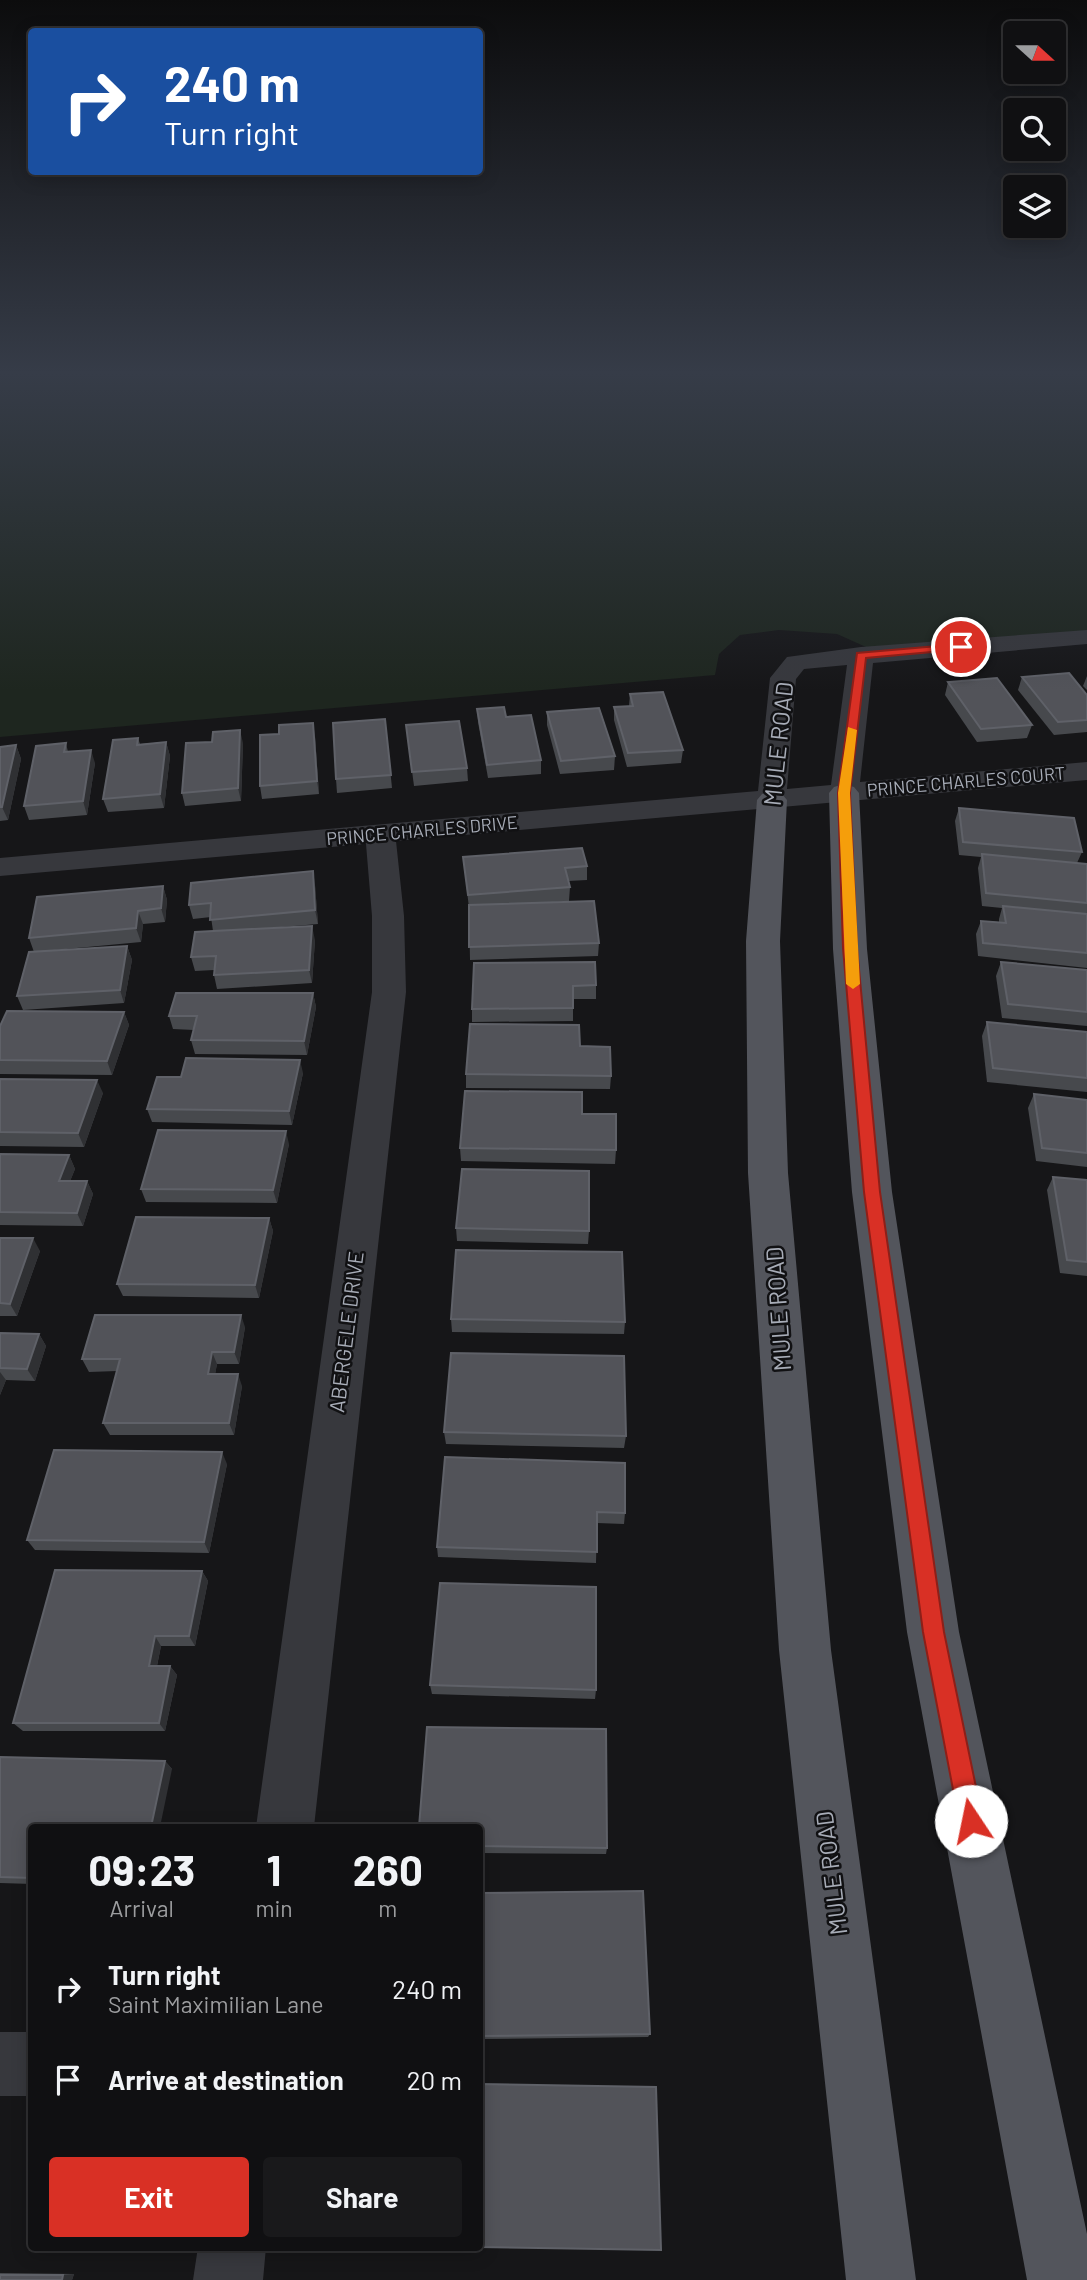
<!DOCTYPE html>
<style>
:root{--surface:#101012;--page:#19191b;--text:#f1f3f6;--muted:#9c9d9f;--line:#303032;--accent:#d93025}
body{margin:0;font-family:Barlow,sans-serif;background:var(--page);color:var(--text);height:100vh;display:flex;flex-direction:column;font-size:26px;white-space:nowrap}
*{box-sizing:border-box;margin:0}
p{font-size:23px;color:var(--muted)}
.icon{flex:none;width:38px;height:38px;fill:none;stroke:currentColor;stroke-width:2;stroke-linecap:round;stroke-linejoin:round}
.map{position:relative;flex:1;overflow:hidden}
.side{position:absolute;left:28px;top:1824px;width:455px;height:427px;display:flex;flex-direction:column;background:var(--surface);border-radius:7px;box-shadow:0 4px 18px #0003,0 0 0 2px var(--line)}
.side>*{flex:none}
.banner{position:absolute;left:28px;top:28px;width:455px;height:147px;border-radius:7px;box-shadow:0 4px 18px #0003,0 0 0 2px var(--line);background:#1a4fa0;color:#fff;overflow:hidden}
.needle{width:46px;rotate:111deg}
.fabs{position:absolute;left:1003px;top:21px;display:grid;gap:14px}
.fabs a{display:grid;place-items:center;width:63px;height:63px;border-radius:7px;background:var(--surface);box-shadow:0 4px 18px #0003,0 0 0 2px var(--line);font-size:35px}
.pin{position:absolute;display:grid;place-items:center;width:60px;height:60px;color:#fff;margin:-30px;border:4px solid #fff;border-radius:50%;box-shadow:0 2px 7px #0007}
.me{position:absolute;width:77px;margin:-38px;rotate:349deg;stroke-linejoin:round;filter:drop-shadow(0 0 5px #0008)}
.turn{display:flex;align-items:center;gap:24px;height:147px;padding:0 21px;font-size:32px}
.turn .icon{width:91px;height:91px;stroke-width:2.5}
.turn b{display:block;font-size:49px;line-height:60px}
.eta{display:flex;justify-content:space-evenly;align-items:center;height:119px;text-align:center}
.eta b{font-size:42px;font-weight:700;line-height:49px}
.button{display:flex;gap:14px;margin-top:auto;padding:14px 21px}
.button a{flex:1;height:80px;border-radius:7px;background:var(--accent);color:#fff;font-size:28px;font-weight:700;line-height:80px;text-align:center}
.button a+a{background:var(--page);color:var(--text)}
ul{padding:0;list-style:none}
li{display:flex;align-items:center;gap:21px;height:91px;padding:0 21px}
li div{flex:1}
li b{display:block;font-size:26px}
li em{font-style:normal}
.map>svg:first-child{display:block}
.green{fill:#1e261f}
.lines{fill:none;stroke-linecap:round;stroke-linejoin:round}
.minor{fill:#37383d;fill-rule:evenodd}
.major{fill:#53555c;fill-rule:evenodd}
.wall{fill:#47494d}
.shaded-wall{fill:#2f3033}
.building{fill:#525359;stroke:#5f6168;stroke-width:2}
.route{fill:#d93025;stroke:#8d1f18;stroke-width:2}
.slow{fill:#f59e0b}
.labels{text-anchor:middle;stroke-width:5;stroke-linejoin:round;paint-order:stroke}
.far-street-label{font-size:18px;fill:#a8adb8;stroke:#111113}
.street-label{font-size:21px;fill:#a8adb8;stroke:#111113}
.near-street-label{font-size:24px;fill:#a8adb8;stroke:#111113}
</style>
<div class="map">
<svg width="1087" height="2280" viewBox="0 0 1087 2280">
<rect width="100%" height="100%" fill="#161618"/>
<path class="green" d="M0 372H1087V643L895 660 837 634 779 630 740 635 719 654 715 675 0 737Z"/>
<g class="lines">
<g class="minor">
<path d="M1087 630V644L873 663 860 782 1087 762V780L396 841 404 916 406 992 314 1827H256L372 992V916L366 844 0 876V858L758 791 770 678 787 657 861 647ZM847 665 831 785 787 789 796 679 804 669Z"/>
<rect x="0" y="2032" width="32" height="64"/>
<path d="M198 2247H266L263 2280H193Z"/>
</g>
<g class="major">
<path d="M844 784 854 787 859 793 867 949 892 1192 959 1632 1087 2234V2280H1027L907 1632 852 1192 833 949 829 793 834 787Z"/>
<path d="M772 791 782 794 787 800 780 941 788 1173 831 1650 916 2280H846L779 1650 748 1173 746 941 757 800 762 794Z"/>
</g>
</g>
<g class="wall">
<path d="M1087 676V690L1083 686Z"/>
<path d="M1022 677 1087 695V732L1054 735 1018 690Z"/>
<path d="M948 682 1032 725 1027 738 977 742 945 695Z"/>
<path d="M630 694 683 750 681 763 627 767 614 720V707L629 706Z"/>
<path d="M477 709 506 717 541 760V774L488 778 478 722Z"/>
<path d="M547 712 615 756 614 770 560 774 547 725Z"/>
<path d="M385 719 392 788 337 793 336 779Z"/>
<path d="M406 725 467 768 468 781 414 786Z"/>
<path d="M315 736 319 794 262 799 260 786Z"/>
<path d="M138 738 140 744 166 742 170 756 164 808 108 812 103 799Z"/>
<path d="M66 743 68 752 95 763 87 815 29 820 24 806Z"/>
<path d="M243 743 241 801 185 806 182 793Z"/>
<path d="M16 745 21 759 8 820 0 821V747Z"/>
<path d="M959 808 1082 852 1077 863 1087 865V968L978 956 976 934 981 921 999 922V919L1002 908 982 906 978 868 981 857 959 855 955 821Z"/>
<path d="M463 857 587 866V880L568 881 570 887 569 901 538 903 599 943 598 956 470 960 469 908Z"/>
<path d="M315 885 318 924 270 928 315 940 312 983 217 989 214 975V970L195 971 191 957 213 931 211 917 193 919 189 905Z"/>
<path d="M163 886 167 900 165 922 143 924 141 942 34 952 29 938Z"/>
<path d="M127 946 132 960 124 1003 23 1010 17 996Z"/>
<path d="M1001 962 1087 970V1026L1002 1018 996 976Z"/>
<path d="M474 963 596 985V999H573V1021L472 1022V1009Z"/>
<path d="M313 993 316 1007 307 1055 195 1054 191 1040 194 1030 173 1029 169 1016Z"/>
<path d="M124 1012 129 1025 112 1075 0 1074V1026Z"/>
<path d="M987 1022 1087 1032V1092L987 1082 982 1036Z"/>
<path d="M580 1046 611 1076 610 1089 466 1088V1074Z"/>
<path d="M303 1073 292 1125 152 1122 147 1109 181 1077Z"/>
<path d="M0 1079 103 1093 84 1147 0 1146Z"/>
<path d="M1034 1094 1087 1100V1167L1036 1161 1028 1108Z"/>
<path d="M582 1114 616 1150 615 1164 461 1161 460 1148Z"/>
<path d="M289 1144 277 1203 146 1202 141 1189Z"/>
<path d="M0 1154 69 1155 75 1169 70 1181H87L93 1194 83 1226 0 1225Z"/>
<path d="M1053 1177 1087 1180V1276L1060 1273 1047 1190Z"/>
<path d="M269 1218 273 1231 259 1298 123 1296 117 1284Z"/>
<path d="M456 1228 589 1231 588 1244 457 1241Z"/>
<path d="M0 1238 40 1251 17 1316H0Z"/>
<path d="M451 1319 625 1322 624 1334 452 1332Z"/>
<path d="M245 1327 239 1364H217L215 1374 242 1386 234 1435H110L103 1423 117 1371 89 1372 82 1359Z"/>
<path d="M0 1333 39 1334 46 1346 35 1381 6 1380 0 1395Z"/>
<path d="M444 1432 626 1436 624 1448 446 1444Z"/>
<path d="M445 1457 625 1513 624 1524 597 1523 596 1563 438 1557 437 1547Z"/>
<path d="M227 1464 209 1553 35 1550 27 1540Z"/>
<path d="M202 1571 208 1581 195 1646H161L157 1666H170L177 1675 165 1731H23L13 1723Z"/>
<path d="M430 1685 596 1690 595 1699 432 1694Z"/>
<path d="M0 1757 165 1761 172 1769 32 1827V1884L0 1883Z"/>
<path d="M480 1827 607 1848 606 1854 480 1853Z"/>
<path d="M480 1893 650 2034 648 2037 480 2039Z"/>
<path d="M0 2273 74 2274 72 2280H0Z"/>
</g>
<g class="shaded-wall">
<path d="M313 723 315 736 319 794 317 781Z"/>
<path d="M240 730 243 743 241 801 238 788Z"/>
<path d="M166 742 170 756 164 808 160 794Z"/>
<path d="M16 745 21 759 8 820 2 807Z"/>
<path d="M91 750 95 763 87 815 83 801Z"/>
<path d="M313 871 315 885 318 924 315 910Z"/>
<path d="M163 886 167 900 165 922 161 908Z"/>
<path d="M138 911 143 924 141 942 136 928Z"/>
<path d="M312 926 315 940 312 983 309 970Z"/>
<path d="M127 946 132 960 124 1003 120 990Z"/>
<path d="M313 993 316 1007 307 1055 304 1041Z"/>
<path d="M124 1012 129 1025 112 1075 107 1061Z"/>
<path d="M300 1060 303 1073 292 1125 289 1111Z"/>
<path d="M97 1080 103 1093 84 1147 78 1133Z"/>
<path d="M286 1131 289 1144 277 1203 273 1190Z"/>
<path d="M69 1155 75 1169 65 1194 59 1181Z"/>
<path d="M87 1181 93 1194 83 1226 77 1213Z"/>
<path d="M269 1218 273 1231 259 1298 255 1285Z"/>
<path d="M33 1238 40 1251 17 1316 10 1304Z"/>
<path d="M241 1315 245 1327 239 1364 234 1352Z"/>
<path d="M39 1334 46 1346 35 1381 27 1369Z"/>
<path d="M212 1352 217 1364 213 1386 208 1374Z"/>
<path d="M0 1372 6 1380 0 1395Z"/>
<path d="M238 1374 242 1386 234 1435 229 1423Z"/>
<path d="M222 1452 227 1464 209 1553 204 1542Z"/>
<path d="M202 1571 208 1581 195 1646 189 1636Z"/>
<path d="M155 1636 161 1646 155 1675 149 1666Z"/>
<path d="M170 1666 177 1675 165 1731 159 1723Z"/>
<path d="M165 1761 172 1769 160 1827H151Z"/>
<path d="M74 2274 72 2280H62L63 2275Z"/>
</g>
<g class="building">
<path d="M1069 673 1087 695V720L1058 722 1022 677Z"/>
<path d="M997 678 1032 725 981 729 948 682Z"/>
<path d="M663 692 683 750 628 753 614 707 633 706 630 694Z"/>
<path d="M504 707 506 717 531 715 541 760 487 765 477 709Z"/>
<path d="M599 708 615 756 561 761 547 712Z"/>
<path d="M385 719 391 775 336 779 333 723Z"/>
<path d="M459 721 467 768 412 772 406 725Z"/>
<path d="M313 723 317 781 260 786V735L279 734V725Z"/>
<path d="M240 730 238 788 182 793 186 743 212 742 213 732Z"/>
<path d="M138 738 137 745 166 742 160 794 103 799 113 740Z"/>
<path d="M66 743 64 752 91 750 83 801 24 806 36 746Z"/>
<path d="M16 745 2 807H0V747Z"/>
<path d="M959 808 1074 818 1082 852 963 842Z"/>
<path d="M582 848 587 866 565 868 570 887 468 895 463 857Z"/>
<path d="M982 854 1087 864V903L986 893Z"/>
<path d="M313 871 315 910 210 920 211 903 189 905 191 883Z"/>
<path d="M163 886 161 908 138 911 136 928 29 938 37 897Z"/>
<path d="M594 901 599 943 469 947V905Z"/>
<path d="M1003 906 1087 914V953L983 943 981 921 1006 923Z"/>
<path d="M312 926 309 970 214 975 216 956 191 957 195 932Z"/>
<path d="M127 946 120 990 17 996 29 952Z"/>
<path d="M595 962 596 985 573 986V1008L472 1009 474 963Z"/>
<path d="M1001 962 1087 970V1012L1008 1004Z"/>
<path d="M176 993H313L304 1041 191 1040 197 1016H169Z"/>
<path d="M7 1011 124 1012 107 1061 0 1060V1026Z"/>
<path d="M987 1022 1087 1032V1078L993 1068Z"/>
<path d="M470 1024 579 1025 580 1046 610 1047 611 1076 466 1074Z"/>
<path d="M186 1058 300 1060 289 1111 147 1109 157 1077H181Z"/>
<path d="M0 1079 97 1080 78 1133 0 1132Z"/>
<path d="M465 1091 582 1092V1114H616V1150L460 1148Z"/>
<path d="M1034 1094 1087 1100V1153L1042 1148Z"/>
<path d="M158 1130 286 1131 273 1190 141 1189Z"/>
<path d="M0 1154 69 1155 59 1181H87L77 1213 0 1212Z"/>
<path d="M462 1169 589 1171V1231L456 1228Z"/>
<path d="M1053 1177 1087 1180V1262L1067 1260Z"/>
<path d="M136 1217 269 1218 255 1285 117 1284Z"/>
<path d="M0 1238H33L10 1304 0 1303Z"/>
<path d="M456 1250 622 1252 625 1322 451 1319Z"/>
<path d="M95 1315H241L234 1352H212L208 1374H238L229 1423H103L120 1359H82Z"/>
<path d="M0 1333 39 1334 27 1369 0 1368Z"/>
<path d="M451 1353 624 1356 626 1436 444 1432Z"/>
<path d="M54 1450 222 1452 204 1542 27 1540Z"/>
<path d="M445 1457 625 1463V1513L597 1512V1552L437 1547Z"/>
<path d="M55 1570 202 1571 189 1636H155L149 1666H170L159 1723H13Z"/>
<path d="M440 1583 596 1587V1690L430 1685Z"/>
<path d="M427 1727 606 1729 607 1848 480 1846V1827H419Z"/>
<path d="M0 1757 165 1761 151 1827H32V1878L0 1877Z"/>
<path d="M643 1891 650 2034 480 2036V1893Z"/>
<path d="M480 2084 656 2087 661 2250 480 2247Z"/>
<path d="M0 2275H63L62 2280H0Z"/>
</g>
<linearGradient id="sky" x2="0" y2="1"><stop stop-color="#0c0c0d"/><stop offset="0.54" stop-color="#363c48"/><stop offset="1" stop-color="#363c48" stop-opacity="0"/></linearGradient>
<rect width="1087" height="691" fill="url(#sky)"/>
<path class="route" d="M961 644 966 647 965 649 866 658 850 793 857 948 880 1192 944 1632 983 1821 979 1830 971 1833 962 1830 959 1821 923 1632 864 1192 843 948 838 793 857 653Z"/>
<path class="slow" d="M848 727 857 730 850 793 860 984 853 989 846 984 838 793Z"/>
<g class="labels">
<g class="far-street-label">
<text transform="translate(966 782) rotate(-5)" y="6">PRINCE CHARLES COURT</text>
<text transform="translate(422 831) rotate(-5)" y="6">PRINCE CHARLES DRIVE</text>
</g>
<g class="street-label">
<text transform="translate(347 1332) rotate(-83)" y="7">ABERGELE DRIVE</text>
</g>
<g class="near-street-label">
<text transform="translate(779 744) rotate(-84)" y="8">MULE ROAD</text>
<text transform="translate(779 1309) rotate(-94)" y="8">MULE ROAD</text>
<text transform="translate(832 1873) rotate(-97)" y="8">MULE ROAD</text>
</g>
</g>
</svg>
<div class="fabs">
<a><svg class="needle" viewBox="-14 -14 28 28"><path d="M0-13l5 13h-10z" fill="#e53935"/><path d="M0 13l5-13h-10z" fill="#9c9d9f"/></svg></a>
<a><svg class="icon" aria-label="search" viewBox="0 0 24 24"><circle cx="10" cy="10" r="6"/><path d="M15 15l6 6"/></svg></a>
<a><svg class="icon" aria-label="layers" viewBox="0 0 24 24"><path d="M12 4l9 5-9 5-9-5zM3 14l9 5 9-5"/></svg></a>
</div>
<div class="pin" style="left:961px;top:647px;background:#d93025"><svg class="icon" aria-label="arrive" viewBox="0 0 24 24"><path d="M6 21V4h12l-3 4 3 4H6"/></svg></div>
<svg class="me" style="left:971px;top:1821px" viewBox="-20 -20 40 40"><circle r="19" fill="#fff"/><path d="M0-13L10 11 0 6-10 11z" fill="#d93025"/></svg>
<div class="banner">
<div class="turn"><svg class="icon" aria-label="right" viewBox="0 0 24 24"><path d="M7 20v-9h11M14 6l5 5-5 5"/></svg><div><b>240 m</b>Turn right</div></div>
</div>
<section class="side">
<div class="eta">
<div><b>09:23</b><p>Arrival</p></div>
<div><b>1</b><p>min</p></div>
<div><b>260</b><p>m</p></div>
</div>
<ul>
<li><svg class="icon" aria-label="right" viewBox="0 0 24 24"><path d="M7 20v-9h11M14 6l5 5-5 5"/></svg><div><b>Turn right</b><p>Saint Maximilian Lane</p></div><em>240 m</em></li>
<li><svg class="icon" aria-label="arrive" viewBox="0 0 24 24"><path d="M6 21V4h12l-3 4 3 4H6"/></svg><div><b>Arrive at destination</b></div><em>20 m</em></li>
</ul>
<div class="button"><a>Exit</a><a>Share</a></div>
</section>
</div>
